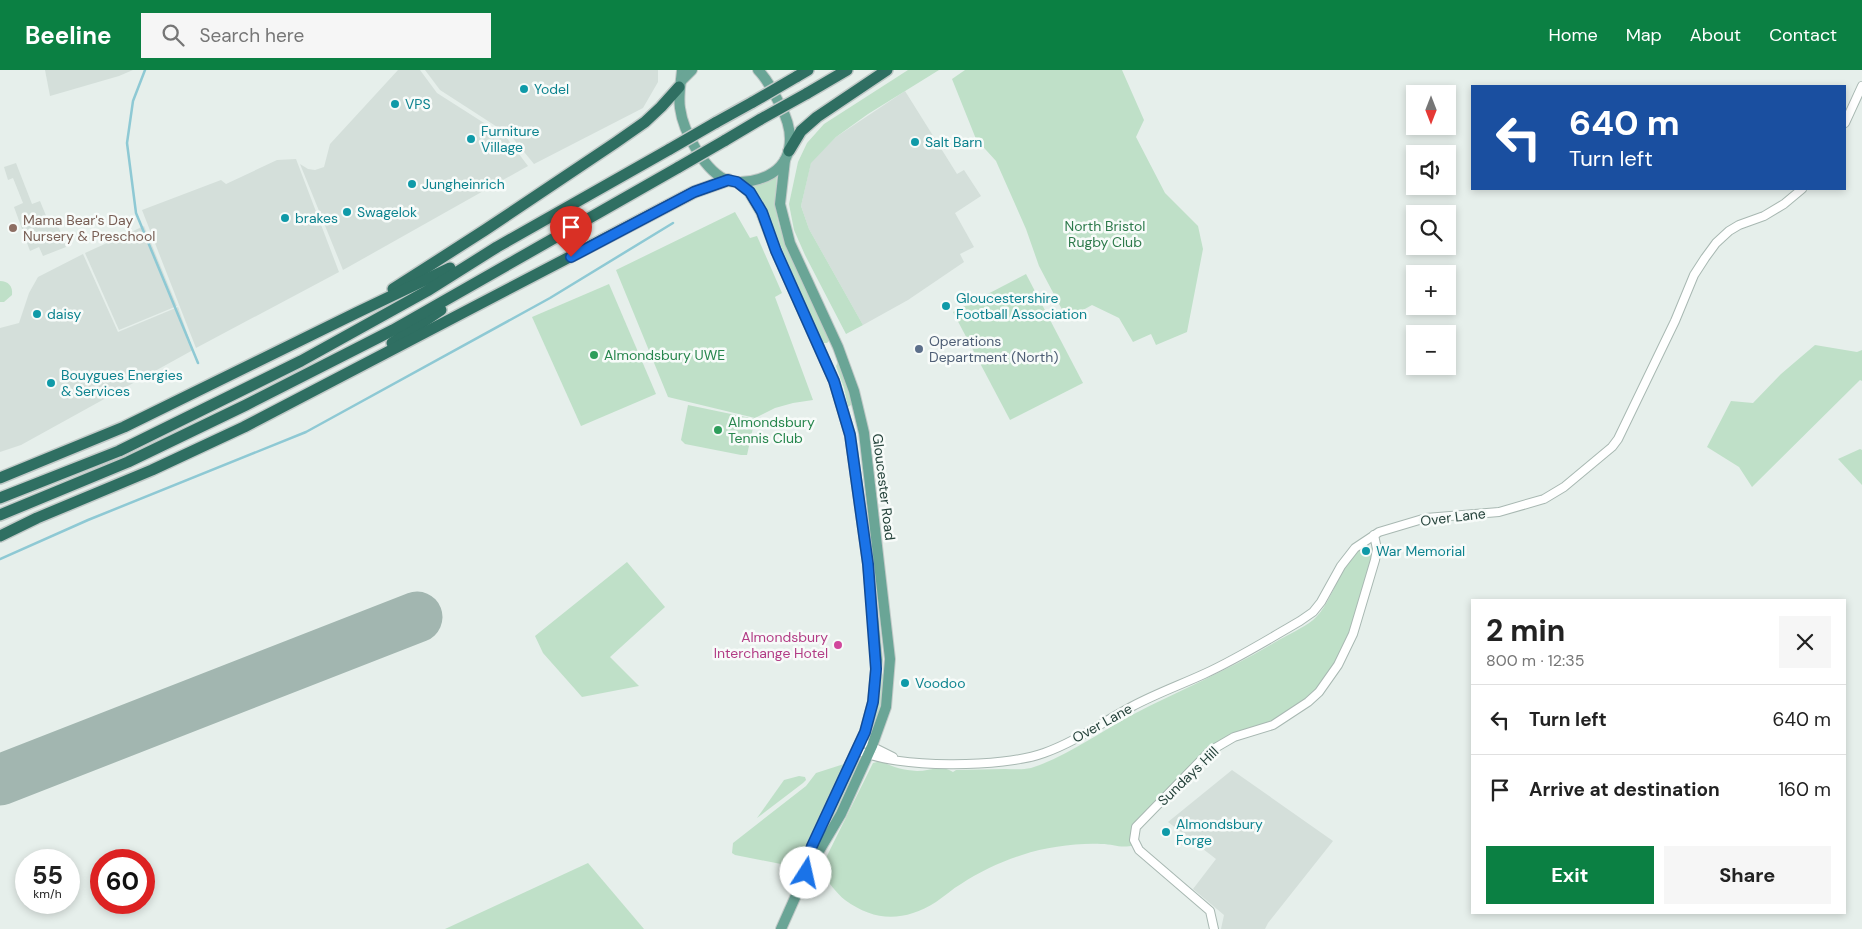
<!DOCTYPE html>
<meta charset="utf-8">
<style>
:root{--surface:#fff;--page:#f6f6f6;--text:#222;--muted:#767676;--line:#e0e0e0;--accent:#0b8043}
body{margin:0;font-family:"DM Sans",sans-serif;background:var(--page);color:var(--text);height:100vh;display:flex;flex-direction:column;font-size:19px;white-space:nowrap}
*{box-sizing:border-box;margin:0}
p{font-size:16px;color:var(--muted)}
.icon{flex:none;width:28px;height:28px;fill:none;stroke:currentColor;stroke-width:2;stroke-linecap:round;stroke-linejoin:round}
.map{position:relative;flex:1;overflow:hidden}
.panel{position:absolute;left:1471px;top:529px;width:375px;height:315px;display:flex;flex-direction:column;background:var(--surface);border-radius:0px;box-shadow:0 2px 8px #0003}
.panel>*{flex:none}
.hud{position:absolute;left:1471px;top:15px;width:375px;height:105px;border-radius:0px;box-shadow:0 2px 8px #0003;background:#1a4fa0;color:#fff;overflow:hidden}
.needle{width:32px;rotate:180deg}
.fabs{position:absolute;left:1406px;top:15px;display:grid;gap:10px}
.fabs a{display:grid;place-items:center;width:50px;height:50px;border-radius:0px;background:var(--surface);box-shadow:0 2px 8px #0003;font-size:25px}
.speed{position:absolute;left:15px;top:779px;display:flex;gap:10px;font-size:25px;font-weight:700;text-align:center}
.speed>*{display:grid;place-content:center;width:65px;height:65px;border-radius:50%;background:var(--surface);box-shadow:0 2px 8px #0003;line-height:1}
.speed small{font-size:12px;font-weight:400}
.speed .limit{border:8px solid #d22;background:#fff;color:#111}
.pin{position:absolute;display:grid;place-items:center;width:42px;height:42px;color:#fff;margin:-51px -21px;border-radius:50% 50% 50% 0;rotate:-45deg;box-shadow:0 0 5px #0007}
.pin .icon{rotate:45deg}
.me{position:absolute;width:55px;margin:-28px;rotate:10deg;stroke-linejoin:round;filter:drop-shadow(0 0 4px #0008)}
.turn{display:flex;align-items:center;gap:18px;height:105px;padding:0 15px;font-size:22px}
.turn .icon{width:65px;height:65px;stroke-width:2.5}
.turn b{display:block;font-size:35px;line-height:42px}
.round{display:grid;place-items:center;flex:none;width:52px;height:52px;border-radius:0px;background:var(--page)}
.overview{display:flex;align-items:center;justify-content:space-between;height:85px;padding:0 15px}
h1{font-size:30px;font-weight:700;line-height:38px}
.cta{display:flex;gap:10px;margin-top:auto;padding:10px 15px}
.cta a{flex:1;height:58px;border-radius:0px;background:var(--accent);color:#fff;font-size:20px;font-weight:700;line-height:58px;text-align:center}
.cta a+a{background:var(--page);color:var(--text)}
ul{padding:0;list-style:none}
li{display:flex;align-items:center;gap:15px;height:70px;padding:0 15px;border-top:1px solid var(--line)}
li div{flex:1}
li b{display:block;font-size:19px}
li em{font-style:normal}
header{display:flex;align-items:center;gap:30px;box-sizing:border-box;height:70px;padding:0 25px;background:var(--accent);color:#fff}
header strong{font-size:24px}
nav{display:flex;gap:28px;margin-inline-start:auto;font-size:18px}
.search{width:350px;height:45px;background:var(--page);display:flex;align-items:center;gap:12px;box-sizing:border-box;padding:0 18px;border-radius:0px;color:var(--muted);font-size:19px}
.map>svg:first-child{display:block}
.built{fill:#d4dfda}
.green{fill:#bfe0c8}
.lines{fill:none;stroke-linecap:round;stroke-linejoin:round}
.stream{stroke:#8ec9d4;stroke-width:2.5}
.runway{stroke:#a2b6b0;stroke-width:51}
.minor-casing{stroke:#a8b8b2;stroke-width:10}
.major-casing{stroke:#c2cac8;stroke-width:12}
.highway-casing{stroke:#c2cac8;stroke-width:14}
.minor{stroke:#fff;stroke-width:8}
.major{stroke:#6aa596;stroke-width:10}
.highway{stroke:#2f6f62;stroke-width:11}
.highway-bridge-casing{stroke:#c2cac8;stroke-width:14;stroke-linecap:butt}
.highway-bridge{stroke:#2f6f62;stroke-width:11}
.route-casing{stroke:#114b97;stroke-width:12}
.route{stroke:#1a73e8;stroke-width:9}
.culture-dot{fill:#0f9aa8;stroke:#f7fbf9;stroke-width:2}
.education-dot{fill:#8d6e63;stroke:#f7fbf9;stroke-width:2}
.service-dot{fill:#5c6f8a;stroke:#f7fbf9;stroke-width:2}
.leisure-dot{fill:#2e9e5b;stroke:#f7fbf9;stroke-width:2}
.hotel-dot{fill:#d1479c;stroke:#f7fbf9;stroke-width:2}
.labels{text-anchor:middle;stroke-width:5;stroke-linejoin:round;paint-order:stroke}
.culture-label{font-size:14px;fill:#0d838f;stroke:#f7fbf9;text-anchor:start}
.education-label{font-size:14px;fill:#785e54;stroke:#f7fbf9;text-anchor:start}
.park-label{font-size:14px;fill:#2d7a4b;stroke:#f7fbf9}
.service-label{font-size:14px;fill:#4e5e75;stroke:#f7fbf9;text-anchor:start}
.leisure-label{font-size:14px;fill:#27864d;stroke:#f7fbf9;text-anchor:start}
.street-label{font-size:14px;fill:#24423a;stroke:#f7fbf9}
.hotel-label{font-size:14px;fill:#b23c85;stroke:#f7fbf9;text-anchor:end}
</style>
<header>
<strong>Beeline</strong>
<div class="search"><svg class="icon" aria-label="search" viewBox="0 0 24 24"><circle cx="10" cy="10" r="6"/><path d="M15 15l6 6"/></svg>Search here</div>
<nav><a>Home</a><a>Map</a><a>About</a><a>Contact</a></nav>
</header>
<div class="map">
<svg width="1862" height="859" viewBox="0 0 1862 859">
<rect width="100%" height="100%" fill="#e6efeb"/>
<g class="built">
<path d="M45 0H133L119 6 50 26Z"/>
<path d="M398 0H420L437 23 506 67 528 96 343 200 300 94 308 99 315 100 324 97 330 74Z"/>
<path d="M425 0H658V12L643 38 534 94 511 66 440 20Z"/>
<path d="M905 21 957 104 964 100 981 126 955 143 974 177 960 184 964 192 908 230 863 255 809 159 801 136 811 92 836 67Z"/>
<path d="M296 89 339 202 196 278 142 140 221 110 226 114 277 90Z"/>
<path d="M16 93 32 134 40 131 49 153 56 150 66 177 43 186 39 177 30 181 14 137 23 133 13 108 8 110 4 97Z"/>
<path d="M144 156 177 236 119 260 85 183Z"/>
<path d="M83 184 118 262 178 237 193 280 21 375 0 382V258L19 253 29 223 38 207Z"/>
<path d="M1232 700 1333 771 1268 853 1265 859H1221L1224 845 1193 819 1216 789 1168 752Z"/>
</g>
<g class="green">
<path d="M908 0H939L868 44 836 67 811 93 801 136 809 159 863 255 846 264 805 185 794 160 789 134 798 92 807 73 824 54Z"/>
<path d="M965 0H1122L1144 50 1136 67 1165 123 1198 156 1203 179 1187 262 1156 275 1151 264 1133 272 1119 248 1092 235 1067 249 1039 196 1026 159 996 91 976 69 952 9Z"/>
<path d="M777 105 775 136 779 155 786 174 830 267 829 271 827 273H823L819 269 762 130 750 116Z"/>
<path d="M735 142 750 168 757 166 782 223 775 227 813 330 793 333 775 338 755 348 668 327 616 200Z"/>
<path d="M1026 204 1083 313 1010 350 953 242Z"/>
<path d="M0 211C8 211 13 216 12 225L4 232H0Z"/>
<path d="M609 214 656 324 581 356 532 247Z"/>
<path d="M1815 275 1857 282 1862 280V311L1860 310 1752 417 1739 397 1707 377 1731 331 1753 333 1781 304Z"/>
<path d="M838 292 840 293 852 332 851 335 848 337 844 318 836 296Z"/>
<path d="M688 335 755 349 747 385H741L685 374 681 370Z"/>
<path d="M1860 379 1862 380V415L1838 389Z"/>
<path d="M1368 475 1373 479V486L1352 564 1319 621 1273 653 1223 671 1141 750 1135 775C1120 779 1115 774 1101 774 1075 773 1047 777 1022 785 1002 791 979 802 961 814 952 819 945 826 936 832 904 852 875 852 845 830 836 823 829 812 822 804L820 800 873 693 881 691C892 697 903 700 917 701 929 701 941 694 953 702L956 700C972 700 989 699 1005 699 1014 699 1022 700 1031 698 1066 687 1100 662 1132 645 1180 620 1231 599 1277 571 1289 564 1303 558 1313 550 1335 532 1342 482 1368 475Z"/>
<path d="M627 492 665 537 610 587 639 616 582 627 543 583 535 566Z"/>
<path d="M883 603 887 604 884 626 873 667 868 664 876 634 880 610Z"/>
<path d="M859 689 862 690 845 729 815 779 854 694Z"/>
<path d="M844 694 796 797 735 785 732 783 733 773 806 716 816 703Z"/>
<path d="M799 706 805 707 806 710 803 713 757 748 784 710Z"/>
<path d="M588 793 644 859H445Z"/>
</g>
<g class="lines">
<g class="stream">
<path d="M145 0 133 31 127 73 136 143 198 293"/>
<path d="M0 489 88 450 306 362 550 228 673 153"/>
</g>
<path class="runway" d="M0 710 417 547"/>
<g class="minor-casing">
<g id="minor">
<path d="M1845 53 1862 16"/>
<path d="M861 671 893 687"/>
<path d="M857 680C896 699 1003 698 1044 683 1075 672 1103 652 1131 637 1155 624 1180 615 1204 604 1237 589 1269 569 1300 551L1313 542 1321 532 1341 496 1355 478 1379 462 1426 448 1499 442 1544 429 1564 417 1612 377 1618 369 1675 251 1694 205 1705 188 1716 173 1729 161 1739 155 1764 146 1784 134 1802 119"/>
<path d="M1214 859 1210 841 1139 780 1134 770 1136 757 1210 681 1234 667 1273 655 1308 632 1319 622 1338 595 1353 564 1375 490 1377 479 1374 465"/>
</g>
</g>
<g class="major-casing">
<g id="major">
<path d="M682 0C681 13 678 25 680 38 683 61 705 103 729 111 739 113 750 112 759 109 795 98 796 64 780 35 774 23 768 10 758 0"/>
<path d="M681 11 692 0"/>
<path d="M737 112 749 122 761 142 776 181 834 311 850 365 868 494 877 590 873 632 865 662 812 776 807 797"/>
<path d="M781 859 806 803 841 744 872 676 886 637 890 589 864 363 854 321 838 277 790 173 780 134 785 90"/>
</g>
</g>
<g class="highway-casing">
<g id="highway">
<path d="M796 7 808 0"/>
<path d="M806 24 847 0"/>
<path d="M715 53 753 32"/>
<path d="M724 71 761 49"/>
<path d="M789 81 801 61 817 47 887 0"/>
<path d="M393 219 485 160 615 73 645 52 661 37 679 17"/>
<path d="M392 273 441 240"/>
<path d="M0 408 124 357 356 243 450 198"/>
<path d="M0 428 119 381 301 291 427 221 497 177 670 79"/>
<path d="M0 445 128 392 246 335 393 260 679 97"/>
<path d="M0 466 37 448 152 400 244 357 694 122 728 110"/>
</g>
</g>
<use href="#minor" class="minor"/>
<use href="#major" class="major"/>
<use href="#highway" class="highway"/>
<g class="highway-bridge-casing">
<g id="highway-bridge">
<path d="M753 32 796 7"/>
<path d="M761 49 806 24"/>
<path d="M670 79 715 53"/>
<path d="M679 97 724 71"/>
</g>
</g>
<use href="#highway-bridge" class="highway-bridge"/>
</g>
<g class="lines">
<g class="route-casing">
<path id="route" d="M571 187 694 122 728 110 737 112 750 122 762 142 776 181 834 311 850 365 868 494 876 599 873 632 865 662 812 776 807 791 806 803"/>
</g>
<use href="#route" class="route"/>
</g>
<g class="culture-dot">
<circle cx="524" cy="19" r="5"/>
<circle cx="395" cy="34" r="5"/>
<circle cx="471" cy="69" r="5"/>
<circle cx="915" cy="72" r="5"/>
<circle cx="412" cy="114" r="5"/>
<circle cx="347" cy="142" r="5"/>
<circle cx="285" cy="148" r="5"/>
<circle cx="946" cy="236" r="5"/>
<circle cx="37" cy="244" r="5"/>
<circle cx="51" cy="313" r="5"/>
<circle cx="1366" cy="481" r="5"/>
<circle cx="905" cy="613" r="5"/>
<circle cx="1166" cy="762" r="5"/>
</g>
<circle class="education-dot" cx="13" cy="158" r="5"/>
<circle class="service-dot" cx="919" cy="279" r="5"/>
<g class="leisure-dot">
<circle cx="594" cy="285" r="5"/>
<circle cx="718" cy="360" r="5"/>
</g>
<circle class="hotel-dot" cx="838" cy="575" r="5"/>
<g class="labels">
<g class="culture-label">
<text x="534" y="24">Yodel</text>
<text x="405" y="39">VPS</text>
<text x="481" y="66">Furniture<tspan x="481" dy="16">Village</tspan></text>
<text x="925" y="77">Salt Barn</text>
<text x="422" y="119">Jungheinrich</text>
<text x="357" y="147">Swagelok</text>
<text x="295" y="153">brakes</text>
<text x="956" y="233">Gloucestershire<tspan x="956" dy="16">Football Association</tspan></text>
<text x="47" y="249">daisy</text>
<text x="61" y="310">Bouygues Energies<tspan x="61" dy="16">&amp; Services</tspan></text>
<text x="1376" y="486">War Memorial</text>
<text x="915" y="618">Voodoo</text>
<text x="1176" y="759">Almondsbury<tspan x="1176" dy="16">Forge</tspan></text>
</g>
<g class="education-label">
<text x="23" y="155">Mama Bear's Day<tspan x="23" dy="16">Nursery &amp; Preschool</tspan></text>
</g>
<g class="park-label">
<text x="1105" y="161">North Bristol<tspan x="1105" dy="16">Rugby Club</tspan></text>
</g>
<g class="service-label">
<text x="929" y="276">Operations<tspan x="929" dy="16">Department (North)</tspan></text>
</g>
<g class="leisure-label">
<text x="604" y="290">Almondsbury UWE</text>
<text x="728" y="357">Almondsbury<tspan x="728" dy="16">Tennis Club</tspan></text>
</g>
<g class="street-label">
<text transform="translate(884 417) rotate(83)" y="5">Gloucester Road</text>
<text transform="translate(1453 447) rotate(-7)" y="5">Over Lane</text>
<text transform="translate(1102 653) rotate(-29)" y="5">Over Lane</text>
<text transform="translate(1188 706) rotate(-44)" y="5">Sundays Hill</text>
</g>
<g class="hotel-label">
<text x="828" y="572">Almondsbury<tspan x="828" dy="16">Interchange Hotel</tspan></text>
</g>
</g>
</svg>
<div class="fabs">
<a><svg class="needle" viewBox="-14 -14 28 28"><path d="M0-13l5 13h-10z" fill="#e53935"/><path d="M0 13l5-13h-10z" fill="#767676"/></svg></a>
<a><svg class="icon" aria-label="sound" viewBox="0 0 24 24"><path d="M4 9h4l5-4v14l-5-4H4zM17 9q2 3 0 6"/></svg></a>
<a><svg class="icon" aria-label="search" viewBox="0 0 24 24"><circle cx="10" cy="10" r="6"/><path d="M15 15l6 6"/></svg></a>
<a>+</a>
<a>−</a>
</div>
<div class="speed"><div>55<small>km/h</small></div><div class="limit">60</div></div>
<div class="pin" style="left:571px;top:187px;background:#d93025"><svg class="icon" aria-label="arrive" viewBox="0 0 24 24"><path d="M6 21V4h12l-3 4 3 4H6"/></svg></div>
<svg class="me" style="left:806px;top:803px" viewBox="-20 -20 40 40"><circle r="19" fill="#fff"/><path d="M0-13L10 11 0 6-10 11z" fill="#1a73e8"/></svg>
<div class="hud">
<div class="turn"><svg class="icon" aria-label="left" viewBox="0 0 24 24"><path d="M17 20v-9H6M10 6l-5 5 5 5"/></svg><div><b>640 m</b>Turn left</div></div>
</div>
<section class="panel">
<div class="overview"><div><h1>2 min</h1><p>800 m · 12:35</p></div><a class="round"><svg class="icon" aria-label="close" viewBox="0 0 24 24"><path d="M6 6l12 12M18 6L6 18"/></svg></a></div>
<ul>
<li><svg class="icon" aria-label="left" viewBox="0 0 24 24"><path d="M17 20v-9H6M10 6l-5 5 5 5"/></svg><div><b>Turn left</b></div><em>640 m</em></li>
<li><svg class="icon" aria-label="arrive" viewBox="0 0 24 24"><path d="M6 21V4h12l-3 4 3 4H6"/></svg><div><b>Arrive at destination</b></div><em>160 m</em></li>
</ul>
<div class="cta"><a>Exit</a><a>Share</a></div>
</section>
</div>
